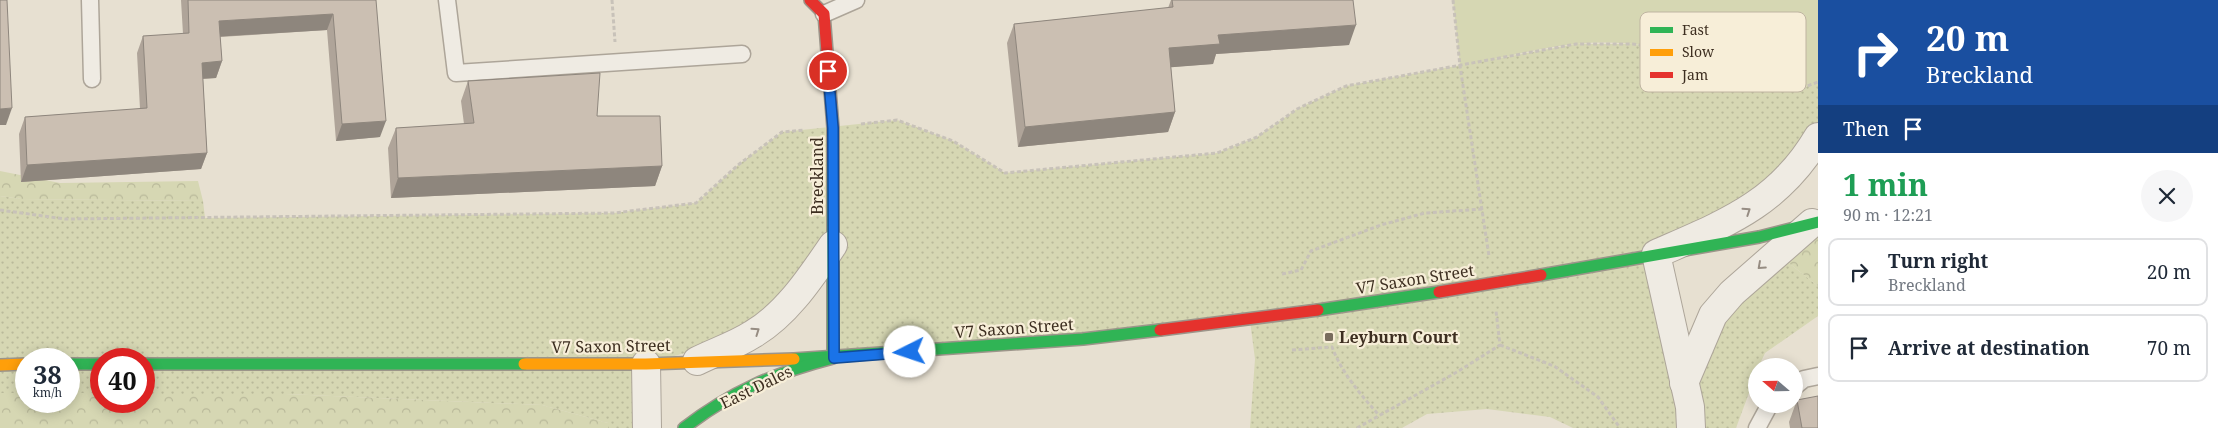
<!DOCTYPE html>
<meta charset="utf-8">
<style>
:root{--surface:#fff;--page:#f6f6f7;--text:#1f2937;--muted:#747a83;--line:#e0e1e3}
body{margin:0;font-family:"Noto Serif",serif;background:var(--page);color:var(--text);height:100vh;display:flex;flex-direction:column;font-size:19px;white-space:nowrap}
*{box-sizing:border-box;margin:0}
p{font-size:16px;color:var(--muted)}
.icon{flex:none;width:28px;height:28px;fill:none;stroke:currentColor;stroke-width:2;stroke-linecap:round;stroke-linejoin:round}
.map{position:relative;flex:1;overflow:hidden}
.sheet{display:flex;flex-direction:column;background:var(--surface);width:400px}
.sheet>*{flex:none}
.hud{background:#1a4fa0;color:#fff;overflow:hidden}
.needle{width:32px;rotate:290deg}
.controls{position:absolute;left:1748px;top:358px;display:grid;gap:10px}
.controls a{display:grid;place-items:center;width:55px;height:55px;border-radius:50%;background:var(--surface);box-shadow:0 2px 12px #0003;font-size:25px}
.speed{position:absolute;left:15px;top:348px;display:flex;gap:10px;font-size:25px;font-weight:700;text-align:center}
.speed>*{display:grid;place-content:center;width:65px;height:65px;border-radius:50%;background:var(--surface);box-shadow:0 2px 12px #0003;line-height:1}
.speed small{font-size:12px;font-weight:400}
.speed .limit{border:8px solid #d22;background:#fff;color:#111}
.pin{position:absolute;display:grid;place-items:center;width:42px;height:42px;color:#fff;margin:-21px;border:2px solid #fff;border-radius:50%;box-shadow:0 1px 5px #0007}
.me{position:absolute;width:55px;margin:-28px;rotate:266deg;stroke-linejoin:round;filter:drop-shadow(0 0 4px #0008)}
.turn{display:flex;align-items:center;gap:18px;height:105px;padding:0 25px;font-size:22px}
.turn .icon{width:65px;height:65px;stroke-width:2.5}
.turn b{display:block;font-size:35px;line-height:42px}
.then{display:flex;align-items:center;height:48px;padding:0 25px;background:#0003;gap:10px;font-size:19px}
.round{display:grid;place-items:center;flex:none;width:52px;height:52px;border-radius:26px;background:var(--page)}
.summary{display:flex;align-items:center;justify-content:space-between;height:85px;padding:0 25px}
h1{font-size:30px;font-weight:700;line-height:38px;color:#1e9e55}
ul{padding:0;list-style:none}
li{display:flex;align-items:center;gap:15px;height:68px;margin:0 10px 8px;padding:0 15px;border:2px solid var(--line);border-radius:10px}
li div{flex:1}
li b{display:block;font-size:19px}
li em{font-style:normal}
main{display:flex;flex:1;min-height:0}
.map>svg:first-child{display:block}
.grass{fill:url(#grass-dots)}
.forest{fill:url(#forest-crowns)}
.green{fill:#d6d7b3}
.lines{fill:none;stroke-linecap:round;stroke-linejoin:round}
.lane-casing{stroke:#ada599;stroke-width:19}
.street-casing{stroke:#ada599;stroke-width:30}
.fast-casing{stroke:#9c958a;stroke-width:14}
.slow-casing{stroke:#9c958a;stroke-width:14}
.jam-casing{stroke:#9c958a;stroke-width:14}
.path{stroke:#c8c2b9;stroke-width:3;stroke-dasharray:4 2.5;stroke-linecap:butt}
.lane{stroke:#efebe3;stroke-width:16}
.street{stroke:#efebe3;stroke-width:28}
.fast{stroke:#30b455;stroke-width:11}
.slow{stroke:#ff9f0a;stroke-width:11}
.jam{stroke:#e5322d;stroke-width:11}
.jam-bridge-casing{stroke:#9c958a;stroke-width:14;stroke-linecap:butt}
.jam-bridge{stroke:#e5322d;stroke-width:11}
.wall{fill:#afa499}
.shaded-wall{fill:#8e867d}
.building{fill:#cbbfb2;stroke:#8e867d}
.oneway{stroke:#968c82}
.route-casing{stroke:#114b97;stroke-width:12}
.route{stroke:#1a73e8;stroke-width:9}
.poi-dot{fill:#786c5e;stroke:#f7eed8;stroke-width:2}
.labels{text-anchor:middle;stroke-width:4.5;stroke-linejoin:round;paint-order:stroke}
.street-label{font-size:16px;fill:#3d2e20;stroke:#f7eed8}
.poi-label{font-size:16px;font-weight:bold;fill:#3d2e20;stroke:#f7eed8;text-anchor:start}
.key{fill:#f7eed8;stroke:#bfb4a1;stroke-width:1}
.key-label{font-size:14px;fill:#3d2e20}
</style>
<main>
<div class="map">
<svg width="1818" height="428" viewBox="0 0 1818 428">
<defs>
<pattern id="grass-dots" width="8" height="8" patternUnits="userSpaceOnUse" patternTransform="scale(1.25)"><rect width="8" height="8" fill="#d6d7b3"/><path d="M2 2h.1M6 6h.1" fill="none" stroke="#b9b99a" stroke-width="1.8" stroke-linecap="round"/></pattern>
<pattern id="forest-crowns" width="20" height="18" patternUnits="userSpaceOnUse" patternTransform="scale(1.25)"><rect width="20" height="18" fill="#d6d7b3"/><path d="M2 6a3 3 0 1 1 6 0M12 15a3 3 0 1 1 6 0" fill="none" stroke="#b9b99a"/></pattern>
</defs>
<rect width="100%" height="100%" fill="#e7e0d1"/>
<path class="grass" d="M1576 44H1633L1686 52 1802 88 1818 82V137L1777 190 1656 255 1679 355 1705 336 1776 253 1818 286V316L1765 353 1759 366H1756V374L1736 428H1573L1550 417 1487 409 1427 414 1402 428H1250L1255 359 1250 321 833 358V246L753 334 646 364 633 428H608V423L542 405 286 394H144V359H101V393H69V359H26V393H0V196L21 199 203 201 205 218 614 213 696 203 738 165 782 132 897 120 953 141 1005 173 1217 153 1257 137 1297 109 1346 86Z"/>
<g class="forest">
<path d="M0 171 60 183 198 181 203 201 21 199 0 196Z"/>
<path d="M1818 222V286L1776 253Z"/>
<path d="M0 393H26V401H69V393H101V401H144V394H286L542 405 608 423V428H0Z"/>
</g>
<path class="green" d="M1453 0H1818V82L1802 88C1729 64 1654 36 1576 44 1538 48 1498 59 1460 66Z"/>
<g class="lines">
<g class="lane-casing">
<g id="lane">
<path d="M90 0 92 79"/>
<path d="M447 0 456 73 742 54"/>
<path d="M824 14 856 0"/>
<path d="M1794 387 1804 379 1818 376"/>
<path d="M1757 428 1770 404"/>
</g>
</g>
<g class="street-casing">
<g id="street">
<path d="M697 361C715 352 736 345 753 334 787 314 811 277 833 245"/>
<path d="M646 364 647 428"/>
<path d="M1684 383 1713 315 1732 293 1812 223"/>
<path d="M1691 428 1690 407 1656 254C1724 224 1778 205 1818 137"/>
</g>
</g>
<g class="fast-casing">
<g id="fast">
<path d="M1541 275 1759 237 1818 222"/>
<path d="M1318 310 1439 292"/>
<path d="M794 359 1083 339 1160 330"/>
<path d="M69 364H101"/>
<path d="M144 364H524"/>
<path d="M684 428C732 391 775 373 833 358V160"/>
</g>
</g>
<g class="slow-casing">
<g id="slow">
<path d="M524 364H646L794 359"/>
<path d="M0 365 26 364"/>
</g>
</g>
<g class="jam-casing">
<g id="jam">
<path d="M810 0 824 14 833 128V160"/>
<path d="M1160 330 1318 310"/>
</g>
</g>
<g class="path">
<path d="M612 0 615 42"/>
<path d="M1453 0 1460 66 1489 256"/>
<path d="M861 124 897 120 953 141 1005 173 1217 153 1257 137 1297 109 1346 86 1576 44H1633L1686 52 1802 88 1818 82"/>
<path d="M0 210 65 219 614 213 696 203 738 165 782 132 805 130"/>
<path d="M1282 274 1301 270 1311 251 1381 225 1425 213 1483 209"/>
<path d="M1500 345 1554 366 1598 397 1620 428"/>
<path d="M1292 350 1332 347C1342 373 1360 394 1378 414"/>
<path d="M1357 428 1457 372 1500 345 1496 311"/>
</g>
<use href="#lane" class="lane"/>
<use href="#street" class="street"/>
<use href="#fast" class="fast"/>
<use href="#slow" class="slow"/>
<use href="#jam" class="jam"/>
<g class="jam-bridge-casing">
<path id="jam-bridge" d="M1439 292 1541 275"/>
</g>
<use href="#jam-bridge" class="jam-bridge"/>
</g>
<g class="wall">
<path d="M181 0H376L380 137 336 141 327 30 220 37 222 61 216 78 203 79 207 153 201 169 21 182 19 134 25 117 140 109 137 53 143 36 183 34Z"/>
<path d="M1171 0H1353L1349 45 1216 54 1213 64 1171 67 1175 112 1168 132 1018 147 1007 43 1014 24 1168 8Z"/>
<path d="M468 81 597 116 662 166 655 186 391 198 388 148 396 128 464 124 461 101Z"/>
<path d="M1797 400 1818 428H1790L1789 422Z"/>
</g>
<g class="shaded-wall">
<path d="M333 14 327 30 213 37 219 21Z"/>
<path d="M1356 25 1349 45 1216 54 1213 64 1162 68 1169 48 1218 35Z"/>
<path d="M222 61 216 78 196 79 202 63Z"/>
<path d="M12 108 6 125H0V109Z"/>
<path d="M1175 112 1168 132 1018 147 1025 127Z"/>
<path d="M386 121 380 137 336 141 342 124Z"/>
<path d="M207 153 201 169 21 182 27 165Z"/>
<path d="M662 166 655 186 391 198 398 178Z"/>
</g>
<g class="building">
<path d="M0 0H7L12 108 0 109Z"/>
<path d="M188 0H376L386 121 342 124 333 14 219 21 222 61 202 63 207 153 27 165 25 117 147 108 143 36 189 33Z"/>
<path d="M1172 0H1353L1356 25 1218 35 1220 44 1169 48 1175 112 1025 127 1014 24 1173 7Z"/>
<path d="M600 73 597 116H660L662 166 398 178 396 128 474 123 468 81Z"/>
<path d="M1818 396V428H1802L1797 400Z"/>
</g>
<defs><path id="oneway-chevron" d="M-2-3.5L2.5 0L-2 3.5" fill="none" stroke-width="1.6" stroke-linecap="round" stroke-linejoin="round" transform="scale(1.25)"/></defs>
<g class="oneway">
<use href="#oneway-chevron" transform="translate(1747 211) rotate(-34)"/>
<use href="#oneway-chevron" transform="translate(1761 266) rotate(138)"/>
<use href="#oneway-chevron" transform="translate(756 331) rotate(-35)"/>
</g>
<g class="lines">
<g class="route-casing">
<path id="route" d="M828 71 833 128 834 358 910 352"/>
</g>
<use href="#route" class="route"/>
</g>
<rect class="poi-dot" x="1324" y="332" width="10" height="10" rx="2.5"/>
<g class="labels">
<g class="street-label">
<text transform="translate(817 176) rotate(-90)" y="6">Breckland</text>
<text transform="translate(1415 279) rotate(-9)" y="6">V7 Saxon Street</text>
<text transform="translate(1014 328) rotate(-4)" y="6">V7 Saxon Street</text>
<text transform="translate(611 346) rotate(-1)" y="6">V7 Saxon Street</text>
<text transform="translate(756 387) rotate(-26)" y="6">East Dales</text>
</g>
<g class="poi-label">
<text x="1339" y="343">Leyburn Court</text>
</g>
</g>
<rect x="1640" y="12" width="166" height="80" rx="8" class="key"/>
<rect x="1650" y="27" width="23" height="6" fill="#30b455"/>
<rect x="1650" y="49" width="23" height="7" fill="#ff9f0a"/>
<rect x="1650" y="72" width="23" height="6" fill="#e5322d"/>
<g class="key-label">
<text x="1682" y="35">Fast</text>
<text x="1682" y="57">Slow</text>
<text x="1682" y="80">Jam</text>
</g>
</svg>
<div class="controls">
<a><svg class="needle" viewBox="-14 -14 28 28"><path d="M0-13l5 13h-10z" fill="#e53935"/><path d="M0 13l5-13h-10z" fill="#747a83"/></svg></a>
</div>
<div class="speed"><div>38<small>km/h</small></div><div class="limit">40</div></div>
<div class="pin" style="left:828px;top:71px;background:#d93025"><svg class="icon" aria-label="arrive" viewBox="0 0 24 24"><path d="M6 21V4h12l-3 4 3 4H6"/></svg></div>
<svg class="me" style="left:910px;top:352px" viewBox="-20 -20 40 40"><circle r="19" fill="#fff"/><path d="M0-13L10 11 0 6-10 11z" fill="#1a73e8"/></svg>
</div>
<section class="sheet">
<div class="hud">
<div class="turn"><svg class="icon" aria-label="right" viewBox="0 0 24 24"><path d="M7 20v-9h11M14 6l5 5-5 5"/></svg><div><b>20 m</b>Breckland</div></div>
<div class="then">Then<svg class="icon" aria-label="arrive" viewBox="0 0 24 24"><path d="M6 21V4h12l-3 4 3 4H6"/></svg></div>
</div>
<div class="summary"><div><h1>1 min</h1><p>90 m · 12:21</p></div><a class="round"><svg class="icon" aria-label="close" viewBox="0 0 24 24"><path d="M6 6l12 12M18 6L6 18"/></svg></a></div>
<ul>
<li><svg class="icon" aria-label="right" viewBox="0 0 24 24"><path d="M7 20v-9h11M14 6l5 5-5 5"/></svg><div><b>Turn right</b><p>Breckland</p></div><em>20 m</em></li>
<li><svg class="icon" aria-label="arrive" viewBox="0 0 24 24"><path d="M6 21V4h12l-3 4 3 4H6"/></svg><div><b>Arrive at destination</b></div><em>70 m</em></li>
</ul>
</section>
</main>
